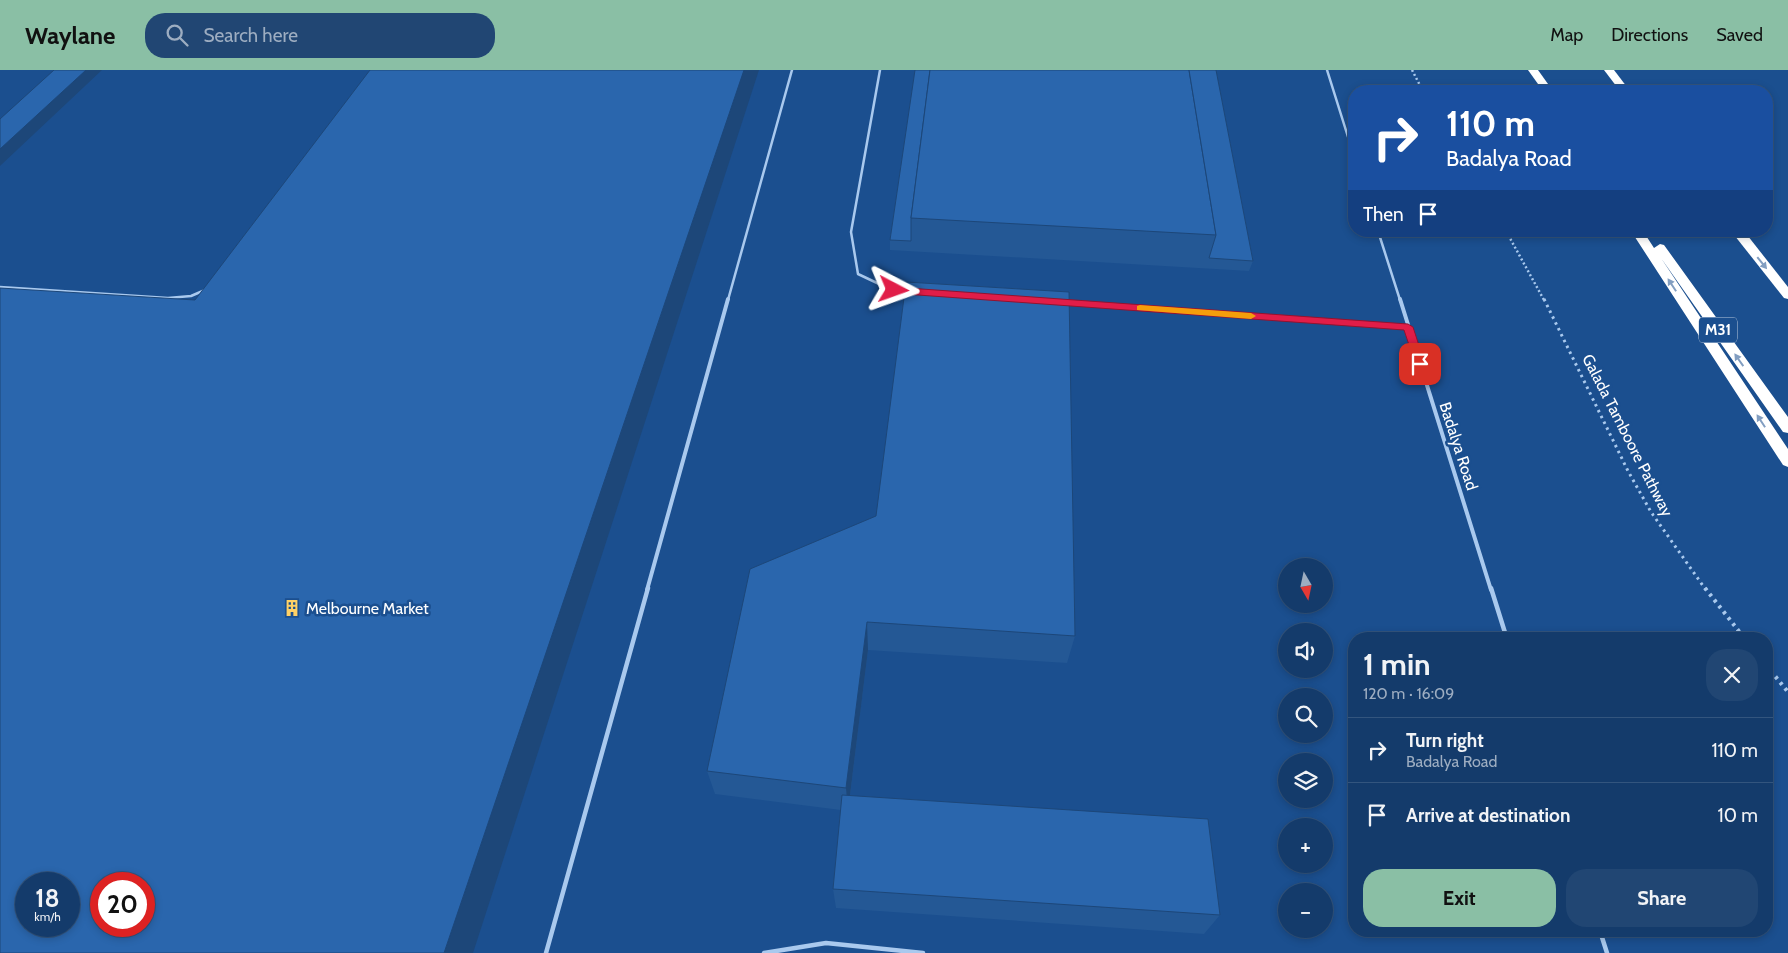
<!DOCTYPE html>
<meta charset="utf-8">
<style>
:root{--surface:#143b6b;--page:#214673;--text:#f1f3f6;--muted:#9dadc1;--line:#33557e;--accent:#8abfa5}
body{margin:0;font-family:Cabin,sans-serif;background:var(--page);color:var(--text);height:100vh;display:flex;flex-direction:column;font-size:19px;white-space:nowrap}
*{box-sizing:border-box;margin:0}
p{font-size:16px;color:var(--muted)}
.icon{flex:none;width:28px;height:28px;fill:none;stroke:currentColor;stroke-width:2;stroke-linecap:round;stroke-linejoin:round}
.map{position:relative;flex:1;overflow:hidden}
.drawer{position:absolute;left:1348px;top:562px;width:425px;height:305px;display:flex;flex-direction:column;background:var(--surface);border-radius:20px;box-shadow:0 2px 8px #0003,0 0 0 1px var(--line)}
.drawer>*{flex:none}
.guide{position:absolute;left:1348px;top:15px;width:425px;height:152px;border-radius:20px;box-shadow:0 2px 8px #0003,0 0 0 1px var(--line);background:#1a4fa0;color:#fff;overflow:hidden}
.needle{width:32px;rotate:171deg}
.tools{position:absolute;left:1278px;top:488px;display:grid;gap:10px}
.tools a{display:grid;place-items:center;width:55px;height:55px;border-radius:50%;background:var(--surface);box-shadow:0 2px 8px #0003,0 0 0 1px var(--line);font-size:25px}
.speed{position:absolute;left:15px;top:802px;display:flex;gap:10px;font-size:25px;font-weight:700;text-align:center}
.speed>*{display:grid;place-content:center;width:65px;height:65px;border-radius:50%;background:var(--surface);box-shadow:0 2px 8px #0003,0 0 0 1px var(--line);line-height:1}
.speed small{font-size:12px;font-weight:400}
.speed .limit{border:8px solid #d22;background:#fff;color:#111}
.pin{position:absolute;display:grid;place-items:center;width:42px;height:42px;color:#fff;margin:-21px;border-radius:10px;box-shadow:0 2px 8px #0006}
.me{position:absolute;width:55px;margin:-28px;rotate:94deg;stroke-linejoin:round;filter:drop-shadow(0 0 4px #0008)}
.turn{display:flex;align-items:center;gap:18px;height:105px;padding:0 15px;font-size:22px}
.turn .icon{width:65px;height:65px;stroke-width:2.5}
.turn b{display:block;font-size:35px;line-height:42px}
.then{display:flex;align-items:center;height:48px;padding:0 15px;background:#0003;gap:10px;font-size:19px}
.round{display:grid;place-items:center;flex:none;width:52px;height:52px;border-radius:20px;background:var(--page)}
.headline{display:flex;align-items:center;justify-content:space-between;height:85px;padding:0 15px}
h1{font-size:30px;font-weight:700;line-height:38px}
.button{display:flex;gap:10px;margin-top:auto;padding:10px 15px}
.button a{flex:1;height:58px;border-radius:20px;background:var(--accent);color:#111;font-size:20px;font-weight:700;line-height:58px;text-align:center}
.button a+a{background:var(--page);color:var(--text)}
ul{padding:0;list-style:none}
li{display:flex;align-items:center;gap:15px;height:65px;padding:0 15px;border-top:1px solid var(--line)}
li div{flex:1}
li b{display:block;font-size:19px}
li em{font-style:normal}
header{display:flex;align-items:center;gap:30px;box-sizing:border-box;height:70px;padding:0 25px;background:var(--accent);color:#111}
header strong{font-size:24px}
nav{display:flex;gap:28px;margin-inline-start:auto;font-size:18px}
.search{width:350px;height:45px;background:var(--page);display:flex;align-items:center;gap:12px;box-sizing:border-box;padding:0 18px;border-radius:20px;color:var(--muted);font-size:19px}
.map>svg:first-child{display:block}
.lines{fill:none;stroke-linecap:round;stroke-linejoin:round}
.path-far2{stroke:#a9c9ee;stroke-width:2.5;stroke-dasharray:2 2.5;stroke-linecap:butt}
.path-far1{stroke:#a9c9ee;stroke-width:3;stroke-dasharray:2.5 4;stroke-linecap:butt}
.path{stroke:#a9c9ee;stroke-width:4;stroke-dasharray:3 4.5;stroke-linecap:butt}
.service-far2{stroke:#a9c9ee;stroke-width:2.5}
.service-far1{stroke:#a9c9ee;stroke-width:4}
.service{stroke:#a9c9ee;stroke-width:4.5}
.motorway{fill:#fff;fill-rule:evenodd}
.wall{fill:#245895}
.shaded-wall{fill:#1d4779}
.building{fill:#2a66ad;stroke:#1d4779;fill-rule:evenodd}
.oneway{fill:#829ec1}
.route{fill:#e11d48;stroke:#92132f}
.slow{fill:#f59e0b}
.labels{text-anchor:middle;stroke-width:5;stroke-linejoin:round;paint-order:stroke}
.shield{fill:#1b4f8f;stroke:#bbcadd;stroke-width:1}
.shield-label{font-size:15px;font-weight:bold;fill:#fff}
.street-label{font-size:16px;fill:#fff;stroke:#1b4f8f}
.poi-label{font-size:16px;fill:#fff;stroke:#1b4f8f;text-anchor:start}
</style>
<header>
<strong>Waylane</strong>
<div class="search"><svg class="icon" aria-label="search" viewBox="0 0 24 24"><circle cx="10" cy="10" r="6"/><path d="M15 15l6 6"/></svg>Search here</div>
<nav><a>Map</a><a>Directions</a><a>Saved</a></nav>
</header>
<div class="map">
<svg width="1788" height="883" viewBox="0 0 1788 883">
<rect width="100%" height="100%" fill="#1b4f8f"/>
<g class="lines">
<g class="path-far2">
<path d="M1412 0 1423 21"/>
<path d="M1506 161 1544 230"/>
</g>
<path class="path-far1" d="M1544 229 1628 401 1651 442 1706 520"/>
<g class="path">
<path d="M1705 518 1745 569"/>
<path d="M1766 595 1788 622"/>
</g>
<g class="service-far2">
<path d="M880 0 851 162 858 204 894 221 907 222"/>
<path d="M1327 0 1354 86"/>
<path d="M1378 161 1400 230"/>
<path d="M0 217 168 228 191 226 205 220"/>
<path d="M728 230 792 0"/>
</g>
<g class="service-far1">
<path d="M1400 229 1491 520"/>
<path d="M1066 233 1408 257"/>
<path d="M647 520 728 229"/>
</g>
<g class="service">
<path d="M1491 518 1507 569"/>
<path d="M1600 861 1607 883"/>
<path d="M546 883 648 518"/>
<path d="M764 883 826 873 923 883"/>
</g>
<g class="motorway">
<path d="M1528 0H1538L1553 21H1543Z"/>
<path d="M1604 0H1614L1630 21H1620Z"/>
<path d="M1631 161H1643L1654 178 1660 174 1664 175 1788 347V363L1783 362 1661 188 1788 379V397L1783 395Z"/>
<path d="M1731 161H1744L1788 217V229L1784 228Z"/>
</g>
</g>
<g class="wall">
<path d="M915 0H1216L1253 191 1249 201 890 180V170Z"/>
<path d="M876 446 1075 566 1067 593 868 580 850 726 1220 845 1204 864 836 838 833 819 841 740 715 724 707 701Z"/>
</g>
<g class="shaded-wall">
<path d="M86 0H102L0 96V79Z"/>
<path d="M744 0H759L473 883H444Z"/>
<path d="M867 552 868 580 848 741 846 718Z"/>
</g>
<g class="building">
<path d="M54 0H86L0 79V49Z"/>
<path d="M370 0H744L444 883H0V218L195 230ZM26 814H69V856H26ZM101 814H144V856H101Z"/>
<path d="M915 0H930L911 148V171L890 170Z"/>
<path d="M930 0H1189L1216 165 911 148Z"/>
<path d="M1189 0H1216L1253 191 1209 188 1216 165Z"/>
<path d="M906 212 1069 222 1075 566 867 552 846 718 707 701 750 499 876 446Z"/>
<path d="M842 725 1208 749 1220 845 833 819Z"/>
</g>
<defs><path id="oneway-solid" d="M-6-.8H1V-3.2L6.5 0L1 3.2V.8H-6Z" transform="scale(1.25)"/></defs>
<g class="oneway">
<use href="#oneway-solid" transform="translate(1762 193) rotate(51)"/>
<use href="#oneway-solid" transform="translate(1672 215) rotate(-123)"/>
<use href="#oneway-solid" transform="translate(1739 290) rotate(-125)"/>
<use href="#oneway-solid" transform="translate(1761 351) rotate(-123)"/>
</g>
<path class="route" d="M894 217 1408 254 1413 257 1425 294 1424 296H1416L1404 260 890 223V218Z"/>
<path class="slow" d="M1140 235 1251 243 1256 246 1251 249 1137 240V236Z"/>
<defs>
<g id="building-bare" transform="scale(1.35)"><path d="M-4-6H4V6H1V3H-1V6H-4ZM-2.5-4.3h1.7v1.8h-1.7ZM.8-4.3h1.7v1.8H.8ZM-2.5-1h1.7V.8h-1.7ZM.8-1h1.7V.8H.8Z" fill="#ffd166" stroke="#1b4f8f" stroke-width="2.5" paint-order="stroke"/></g>
</defs>
<g fill-rule="evenodd">
<use href="#building-bare" x="292" y="538"/>
</g>
<g class="labels">
<rect class="shield" x="1699" y="247.5" width="38" height="25" rx="4"/>
<g class="shield-label">
<text x="1718" y="265">M31</text>
</g>
<g class="street-label">
<text transform="translate(1628 365) rotate(63)" y="6">Galada Tamboore Pathway</text>
<text transform="translate(1459 376) rotate(72)" y="6">Badalya Road</text>
</g>
<g class="poi-label">
<text x="306" y="544">Melbourne Market</text>
</g>
</g>
</svg>
<div class="tools">
<a><svg class="needle" viewBox="-14 -14 28 28"><path d="M0-13l5 13h-10z" fill="#e53935"/><path d="M0 13l5-13h-10z" fill="#9dadc1"/></svg></a>
<a><svg class="icon" aria-label="sound" viewBox="0 0 24 24"><path d="M4 9h4l5-4v14l-5-4H4zM17 9q2 3 0 6"/></svg></a>
<a><svg class="icon" aria-label="search" viewBox="0 0 24 24"><circle cx="10" cy="10" r="6"/><path d="M15 15l6 6"/></svg></a>
<a><svg class="icon" aria-label="layers" viewBox="0 0 24 24"><path d="M12 4l9 5-9 5-9-5zM3 14l9 5 9-5"/></svg></a>
<a>+</a>
<a>−</a>
</div>
<div class="speed"><div>18<small>km/h</small></div><div class="limit">20</div></div>
<div class="pin" style="left:1420px;top:294px;background:#d93025"><svg class="icon" aria-label="arrive" viewBox="0 0 24 24"><path d="M6 21V4h12l-3 4 3 4H6"/></svg></div>
<svg class="me" style="left:894px;top:220px" viewBox="-20 -20 40 40"><path d="M0-17L14 15 0 8-14 15z" fill="#e11d48" stroke="#fff" stroke-width="4"/></svg>
<div class="guide">
<div class="turn"><svg class="icon" aria-label="right" viewBox="0 0 24 24"><path d="M7 20v-9h11M14 6l5 5-5 5"/></svg><div><b>110 m</b>Badalya Road</div></div>
<div class="then">Then<svg class="icon" aria-label="arrive" viewBox="0 0 24 24"><path d="M6 21V4h12l-3 4 3 4H6"/></svg></div>
</div>
<section class="drawer">
<div class="headline"><div><h1>1 min</h1><p>120 m · 16:09</p></div><a class="round"><svg class="icon" aria-label="close" viewBox="0 0 24 24"><path d="M6 6l12 12M18 6L6 18"/></svg></a></div>
<ul>
<li><svg class="icon" aria-label="right" viewBox="0 0 24 24"><path d="M7 20v-9h11M14 6l5 5-5 5"/></svg><div><b>Turn right</b><p>Badalya Road</p></div><em>110 m</em></li>
<li><svg class="icon" aria-label="arrive" viewBox="0 0 24 24"><path d="M6 21V4h12l-3 4 3 4H6"/></svg><div><b>Arrive at destination</b></div><em>10 m</em></li>
</ul>
<div class="button"><a>Exit</a><a>Share</a></div>
</section>
</div>
